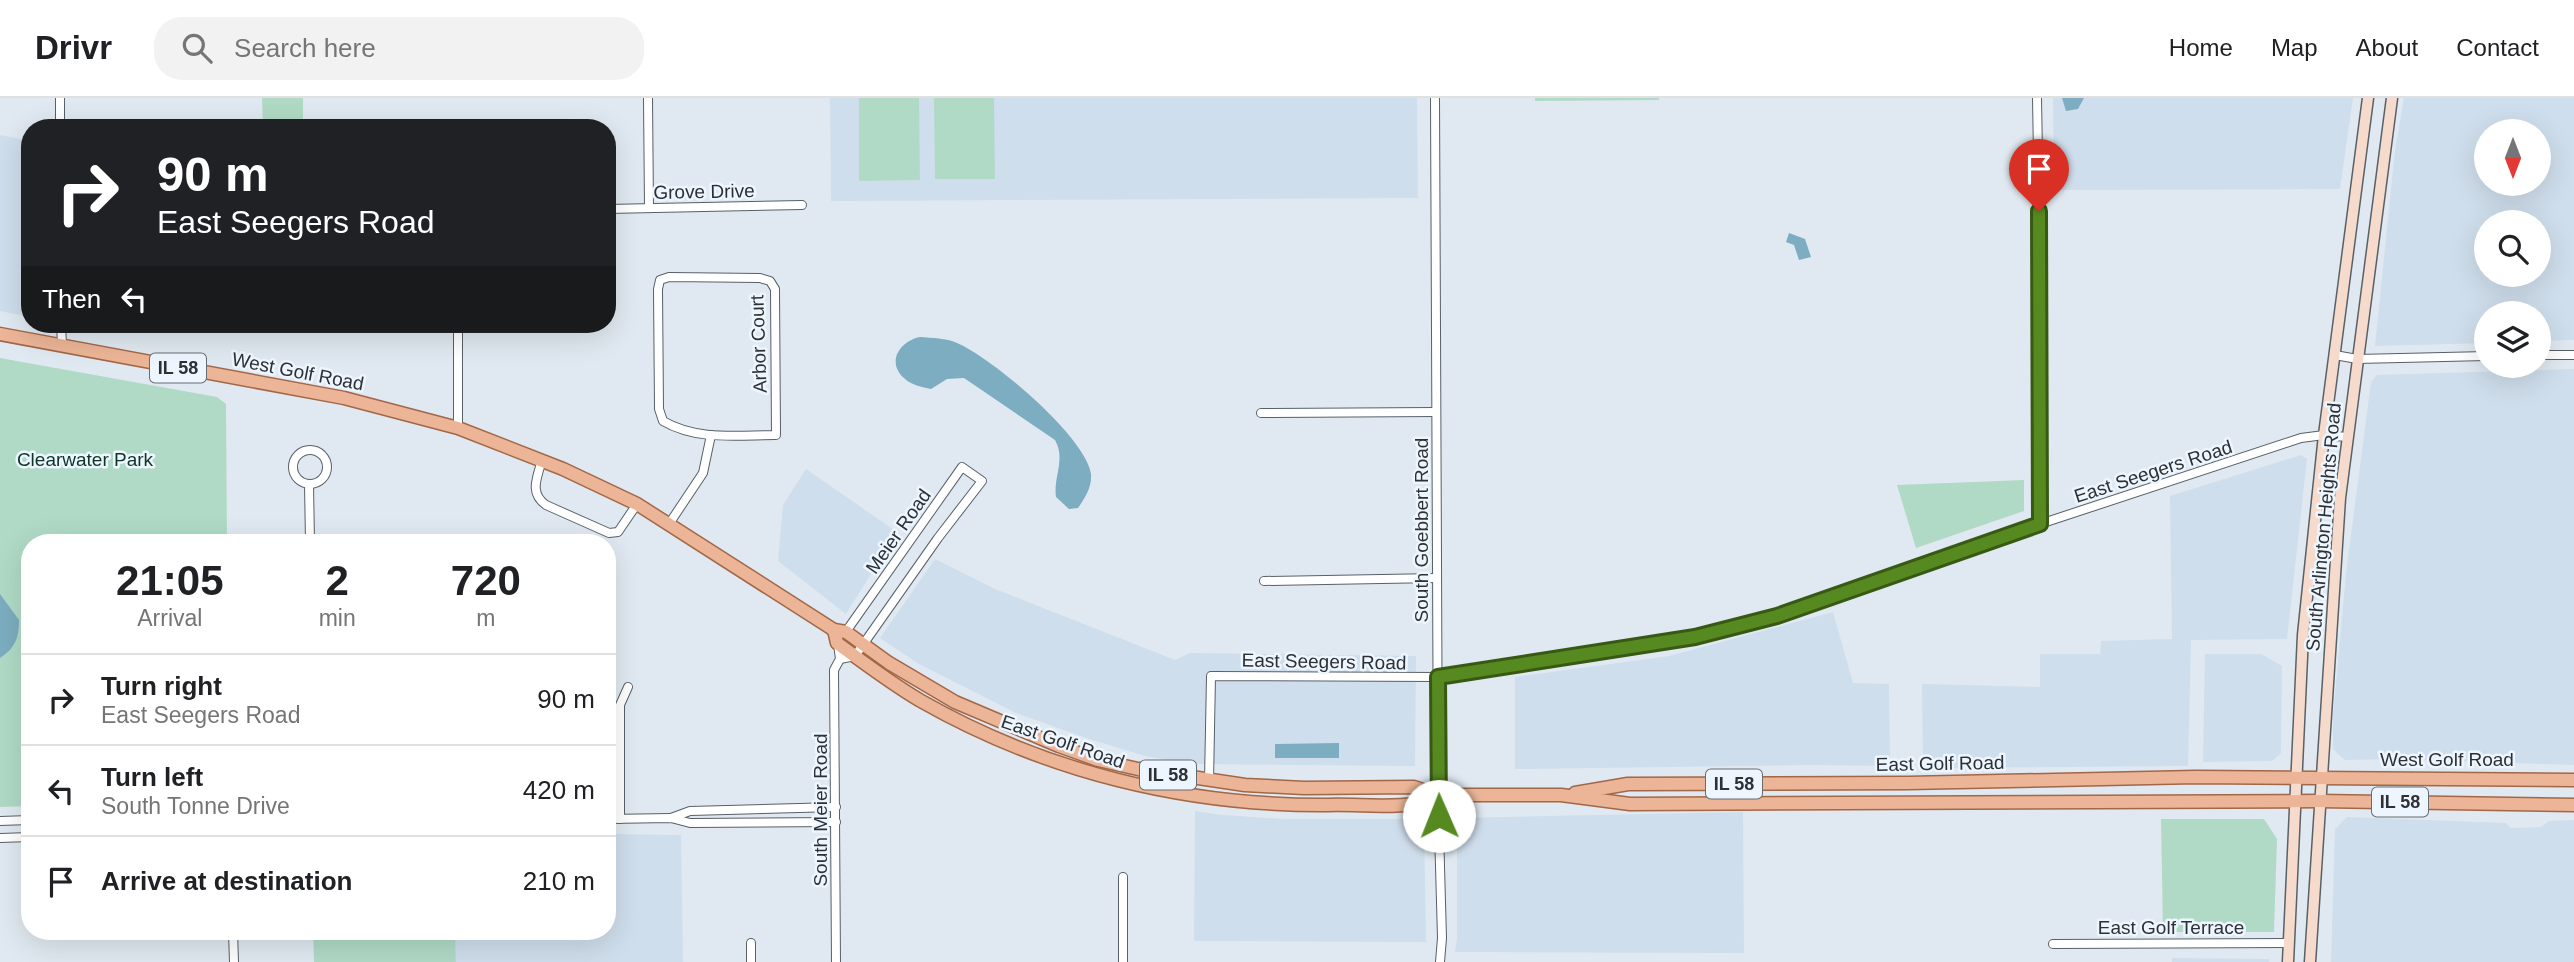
<!DOCTYPE html>
<style>
:root{--surface:#fff;--page:#f2f2f2;--text:#202124;--muted:#757577;--line:#e0e0e0}
body{margin:0;font-family:Arial,sans-serif;background:var(--page);color:var(--text);height:100vh;display:flex;flex-direction:column;font-size:26px;white-space:nowrap}
*{box-sizing:border-box;margin:0}
p{font-size:23px;color:var(--muted)}
.icon{flex:none;width:38px;height:38px;fill:none;stroke:currentColor;stroke-width:2;stroke-linecap:round;stroke-linejoin:round}
.map{position:relative;flex:1;overflow:hidden}
.drawer{position:absolute;left:21px;top:436px;width:595px;height:406px;display:flex;flex-direction:column;background:var(--surface);border-radius:28px;box-shadow:0 7px 28px #0002}
.drawer>*{flex:none}
.banner{position:absolute;left:21px;top:21px;width:595px;height:214px;border-radius:28px;box-shadow:0 7px 28px #0002;background:#202124;color:#fff;overflow:hidden}
.needle{width:46px;rotate:180deg}
.tools{position:absolute;left:2474px;top:21px;display:grid;gap:14px}
.tools a{display:grid;place-items:center;width:77px;height:77px;border-radius:50%;background:var(--surface);box-shadow:0 7px 28px #0002;font-size:35px}
.pin{position:absolute;display:grid;place-items:center;width:60px;height:60px;color:#fff;margin:-72px -30px;border-radius:50% 50% 50% 0;rotate:-45deg;box-shadow:0 0 7px #0007}
.pin .icon{rotate:45deg}
.me{position:absolute;width:77px;margin:-38px;rotate:359deg;stroke-linejoin:round;filter:drop-shadow(0 0 5px #0008)}
.turn{display:flex;align-items:center;gap:24px;height:147px;padding:0 21px;font-size:32px}
.turn .icon{width:91px;height:91px;stroke-width:2.5}
.turn b{display:block;font-size:49px;line-height:60px}
.then{display:flex;align-items:center;height:66px;padding:0 21px;background:#0003;gap:14px;font-size:26px}
.eta{display:flex;justify-content:space-evenly;align-items:center;height:119px;text-align:center}
.eta b{font-size:42px;font-weight:700;line-height:49px}
ul{padding:0;list-style:none}
li{display:flex;align-items:center;gap:21px;height:91px;padding:0 21px;border-top:2px solid var(--line)}
li div{flex:1}
li b{display:block;font-size:26px}
li em{font-style:normal}
header{display:flex;align-items:center;gap:42px;box-sizing:border-box;height:98px;padding:0 35px;background:var(--surface);border-bottom:2px solid var(--line)}
header strong{font-size:33px}
nav{display:flex;gap:38px;margin-inline-start:auto;font-size:24px}
.search{width:490px;height:63px;background:var(--page);display:flex;align-items:center;gap:18px;box-sizing:border-box;padding:0 24px;border-radius:28px;color:var(--muted);font-size:26px}
.map>svg:first-child{display:block}
.built{fill:#cfdeec;fill-rule:evenodd}
.green{fill:#b0dac6}
.water{fill:#7cadc0}
.lines{fill:none;stroke-linecap:round;stroke-linejoin:round}
.street-casing{stroke:#586068;stroke-width:10}
.secondary-casing{stroke:#586068;stroke-width:13}
.primary-casing{stroke:#a26747;stroke-width:15}
.street{stroke:#fff;stroke-width:8}
.secondary{stroke:#f6dacb;stroke-width:10}
.primary{stroke:#ecb597;stroke-width:12}
.route-casing{stroke:#385914;stroke-width:18}
.route{stroke:#56891f;stroke-width:12}
.labels{text-anchor:middle;stroke-width:5;stroke-linejoin:round;paint-order:stroke}
.shield{fill:#edf6ff;stroke:#676c71;stroke-width:2}
.shield-label{font-size:18px;font-weight:bold;fill:#2e3134}
.street-label{font-size:19px;fill:#2e3134;stroke:#edf6ff}
.park-label{font-size:19px;fill:#0d3626;stroke:#edf6ff}
</style>
<header>
<strong>Drivr</strong>
<div class="search"><svg class="icon" aria-label="search" viewBox="0 0 24 24"><circle cx="10" cy="10" r="6"/><path d="M15 15l6 6"/></svg>Search here</div>
<nav><a>Home</a><a>Map</a><a>About</a><a>Contact</a></nav>
</header>
<div class="map">
<svg width="2574" height="864" viewBox="0 0 2574 864">
<rect width="100%" height="100%" fill="#e0e9f1"/>
<g class="built">
<path d="M830 0H1417L1418 100 831 103Z"/>
<path d="M2053 0H2353L2340 91 2054 92Z"/>
<path d="M2404 0H2574V242L2539 243V215H2487V245L2375 248 2395 52ZM2487 33H2539V86H2487ZM2487 124H2539V177H2487Z"/>
<path d="M0 37 30 43V219L0 213Z"/>
<path d="M2574 271V667L2400 661 2345 662 2333 651V618L2346 475 2371 284 2377 277Z"/>
<path d="M2301 357 2307 361 2287 541 2191 542 2188 668 1932 670 1923 663 1922 586 2040 589V556H2100L2101 543 2172 541 2170 398Z"/>
<path d="M806 371 897 434 846 516 778 463 783 407Z"/>
<path d="M935 461 995 491 1175 562 1190 555 1416 558 1415 668 1189 666 1145 658 1086 640 1016 615 919 566 880 540Z"/>
<path d="M1833 514 1853 585 1889 586 1890 668 1811 667 1515 671V579L1669 558Z"/>
<path d="M2205 556H2261L2282 568 2281 655 2272 663 2203 664Z"/>
<path d="M1195 713 1222 717 1286 721H1424L1426 844 1194 843Z"/>
<path d="M1743 714 1744 855 1455 854 1457 840V720Z"/>
<path d="M2347 719 2506 725 2511 730 2541 729 2549 723 2574 722V864H2331L2335 731Z"/>
<path d="M607 736 681 737 683 864H456L455 833H607Z"/>
<path d="M2172 860 2269 861V864H2172Z"/>
</g>
<g class="green">
<path d="M262 0H303V30H263Z"/>
<path d="M859 0H919L920 82 859 83Z"/>
<path d="M934 0H994L995 81H935Z"/>
<path d="M1535 0H1659V2L1535 3Z"/>
<path d="M0 260 217 299 226 306 227 444H30V708L0 709Z"/>
<path d="M2024 382V413L1916 450 1897 387Z"/>
<path d="M2161 721H2264L2277 741 2274 834H2163Z"/>
<path d="M313 833H455L456 864H314Z"/>
</g>
<g class="water">
<path d="M2062 0H2084L2078 11 2066 13Z"/>
<path d="M1789 135 1805 141 1811 159 1799 162 1794 147 1786 144Z"/>
<path d="M920 239C932 240 946 240 957 245 991 259 1086 339 1091 376 1092 389 1085 400 1078 410L1069 411 1056 399C1053 379 1066 361 1055 342L964 280 947 281 931 291C922 289 911 287 904 280 886 264 900 243 920 239Z"/>
<path d="M0 496 19 522C19 540 15 550 0 560Z"/>
<path d="M1339 645V660H1275V646Z"/>
</g>
<g class="lines">
<g class="street-casing">
<g id="street">
<path d="M648 0 649 109"/>
<path d="M1435 0 1438 697 1442 840 1440 864"/>
<path d="M2037 0 2041 227 2040 426"/>
<path d="M60 30V0"/>
<path d="M607 111 802 107"/>
<path d="M669 179 760 180 770 183 775 191 776 337C738 337 697 343 663 323L659 311 658 191 660 182Z"/>
<path d="M61 226 62 247"/>
<path d="M458 226V330"/>
<path d="M2335 257 2357 261 2487 258"/>
<path d="M2539 257H2574"/>
<path d="M1261 315 1436 314"/>
<circle cx="310" cy="369" r="17"/>
<path d="M542 362C537 380 529 395 546 407L609 435 618 434 637 406"/>
<path d="M309 386 310 444"/>
<path d="M669 426 703 375 711 337"/>
<path d="M1264 483 1437 480"/>
<path d="M840 561 855 558 938 440 982 383 962 369 845 535"/>
<path d="M1209 683 1211 578 1438 579 1695 539 1777 518 2040 426 2301 340 2324 337 2347 339"/>
<path d="M671 720 690 713 836 709"/>
<path d="M607 721 671 720 690 725 836 724"/>
<path d="M620 721V607L628 589"/>
<path d="M0 723 30 722"/>
<path d="M0 740 30 739"/>
<path d="M1123 779V864"/>
<path d="M233 833 234 864"/>
<path d="M751 845V864"/>
<path d="M2053 846 2288 845"/>
<path d="M836 864 834 572 840 561 838 546"/>
</g>
</g>
<g class="secondary-casing">
<g id="secondary">
<path d="M2288 864 2303 537 2324 337 2368 0"/>
<path d="M2310 864 2340 400 2392 0"/>
</g>
</g>
<g class="primary-casing">
<g id="primary">
<path d="M0 236 344 300 458 330 563 371 637 406 834 532 846 534 889 565 955 604 1059 648 1098 662 1138 671 1245 687 1304 690 1414 689 1438 697H1561L1630 706 2319 703 2574 707"/>
<path d="M834 532 837 545C864 565 892 586 921 603 1046 674 1185 708 1328 707 1355 706 1388 710 1414 706 1422 705 1431 700 1438 697"/>
<path d="M1575 695 1628 686 1908 685 2196 679 2574 682"/>
</g>
</g>
<use href="#street" class="street"/>
<use href="#secondary" class="secondary"/>
<use href="#primary" class="primary"/>
</g>
<g class="lines">
<g class="route-casing">
<path id="route" d="M1439 718 1438 579 1695 539 1777 518 2040 426 2039 113"/>
</g>
<use href="#route" class="route"/>
</g>
<g class="labels">
<g class="shield">
<rect x="150" y="255.5" width="56" height="29" rx="5"/>
<rect x="1140" y="662.5" width="56" height="29" rx="5"/>
<rect x="1706" y="671.5" width="56" height="29" rx="5"/>
<rect x="2372" y="689.5" width="56" height="29" rx="5"/>
</g>
<g class="shield-label">
<text x="178" y="276">IL 58</text>
<text x="1168" y="683">IL 58</text>
<text x="1734" y="692">IL 58</text>
<text x="2400" y="710">IL 58</text>
</g>
<g class="street-label">
<text transform="translate(704 93) rotate(-1)" y="7">Grove Drive</text>
<text transform="translate(758 246) rotate(-92)" y="7">Arbor Court</text>
<text transform="translate(298 273) rotate(11)" y="7">West Golf Road</text>
<text transform="translate(2153 373) rotate(-18)" y="7">East Seegers Road</text>
<text transform="translate(2323 429) rotate(-85)" y="7">South Arlington Heights Road</text>
<text transform="translate(1421 432) rotate(-90)" y="7">South Goebbert Road</text>
<text transform="translate(898 433) rotate(-55)" y="7">Meier Road</text>
<text transform="translate(1324 563) rotate(1)" y="7">East Seegers Road</text>
<text transform="translate(1063 643) rotate(19)" y="7">East Golf Road</text>
<text x="2447" y="668">West Golf Road</text>
<text transform="translate(1940 665) rotate(-1)" y="7">East Golf Road</text>
<text transform="translate(820 712) rotate(-90)" y="7">South Meier Road</text>
<text x="2171" y="836">East Golf Terrace</text>
</g>
<g class="park-label">
<text x="85" y="368">Clearwater Park</text>
</g>
</g>
</svg>
<div class="tools">
<a><svg class="needle" viewBox="-14 -14 28 28"><path d="M0-13l5 13h-10z" fill="#e53935"/><path d="M0 13l5-13h-10z" fill="#757577"/></svg></a>
<a><svg class="icon" aria-label="search" viewBox="0 0 24 24"><circle cx="10" cy="10" r="6"/><path d="M15 15l6 6"/></svg></a>
<a><svg class="icon" aria-label="layers" viewBox="0 0 24 24"><path d="M12 4l9 5-9 5-9-5zM3 14l9 5 9-5"/></svg></a>
</div>
<div class="pin" style="left:2039px;top:113px;background:#d93025"><svg class="icon" aria-label="arrive" viewBox="0 0 24 24"><path d="M6 21V4h12l-3 4 3 4H6"/></svg></div>
<svg class="me" style="left:1439px;top:718px" viewBox="-20 -20 40 40"><circle r="19" fill="#fff"/><path d="M0-13L10 11 0 6-10 11z" fill="#56891f"/></svg>
<div class="banner">
<div class="turn"><svg class="icon" aria-label="right" viewBox="0 0 24 24"><path d="M7 20v-9h11M14 6l5 5-5 5"/></svg><div><b>90 m</b>East Seegers Road</div></div>
<div class="then">Then<svg class="icon" aria-label="left" viewBox="0 0 24 24"><path d="M17 20v-9H6M10 6l-5 5 5 5"/></svg></div>
</div>
<section class="drawer">
<div class="eta">
<div><b>21:05</b><p>Arrival</p></div>
<div><b>2</b><p>min</p></div>
<div><b>720</b><p>m</p></div>
</div>
<ul>
<li><svg class="icon" aria-label="right" viewBox="0 0 24 24"><path d="M7 20v-9h11M14 6l5 5-5 5"/></svg><div><b>Turn right</b><p>East Seegers Road</p></div><em>90 m</em></li>
<li><svg class="icon" aria-label="left" viewBox="0 0 24 24"><path d="M17 20v-9H6M10 6l-5 5 5 5"/></svg><div><b>Turn left</b><p>South Tonne Drive</p></div><em>420 m</em></li>
<li><svg class="icon" aria-label="arrive" viewBox="0 0 24 24"><path d="M6 21V4h12l-3 4 3 4H6"/></svg><div><b>Arrive at destination</b></div><em>210 m</em></li>
</ul>
</section>
</div>
